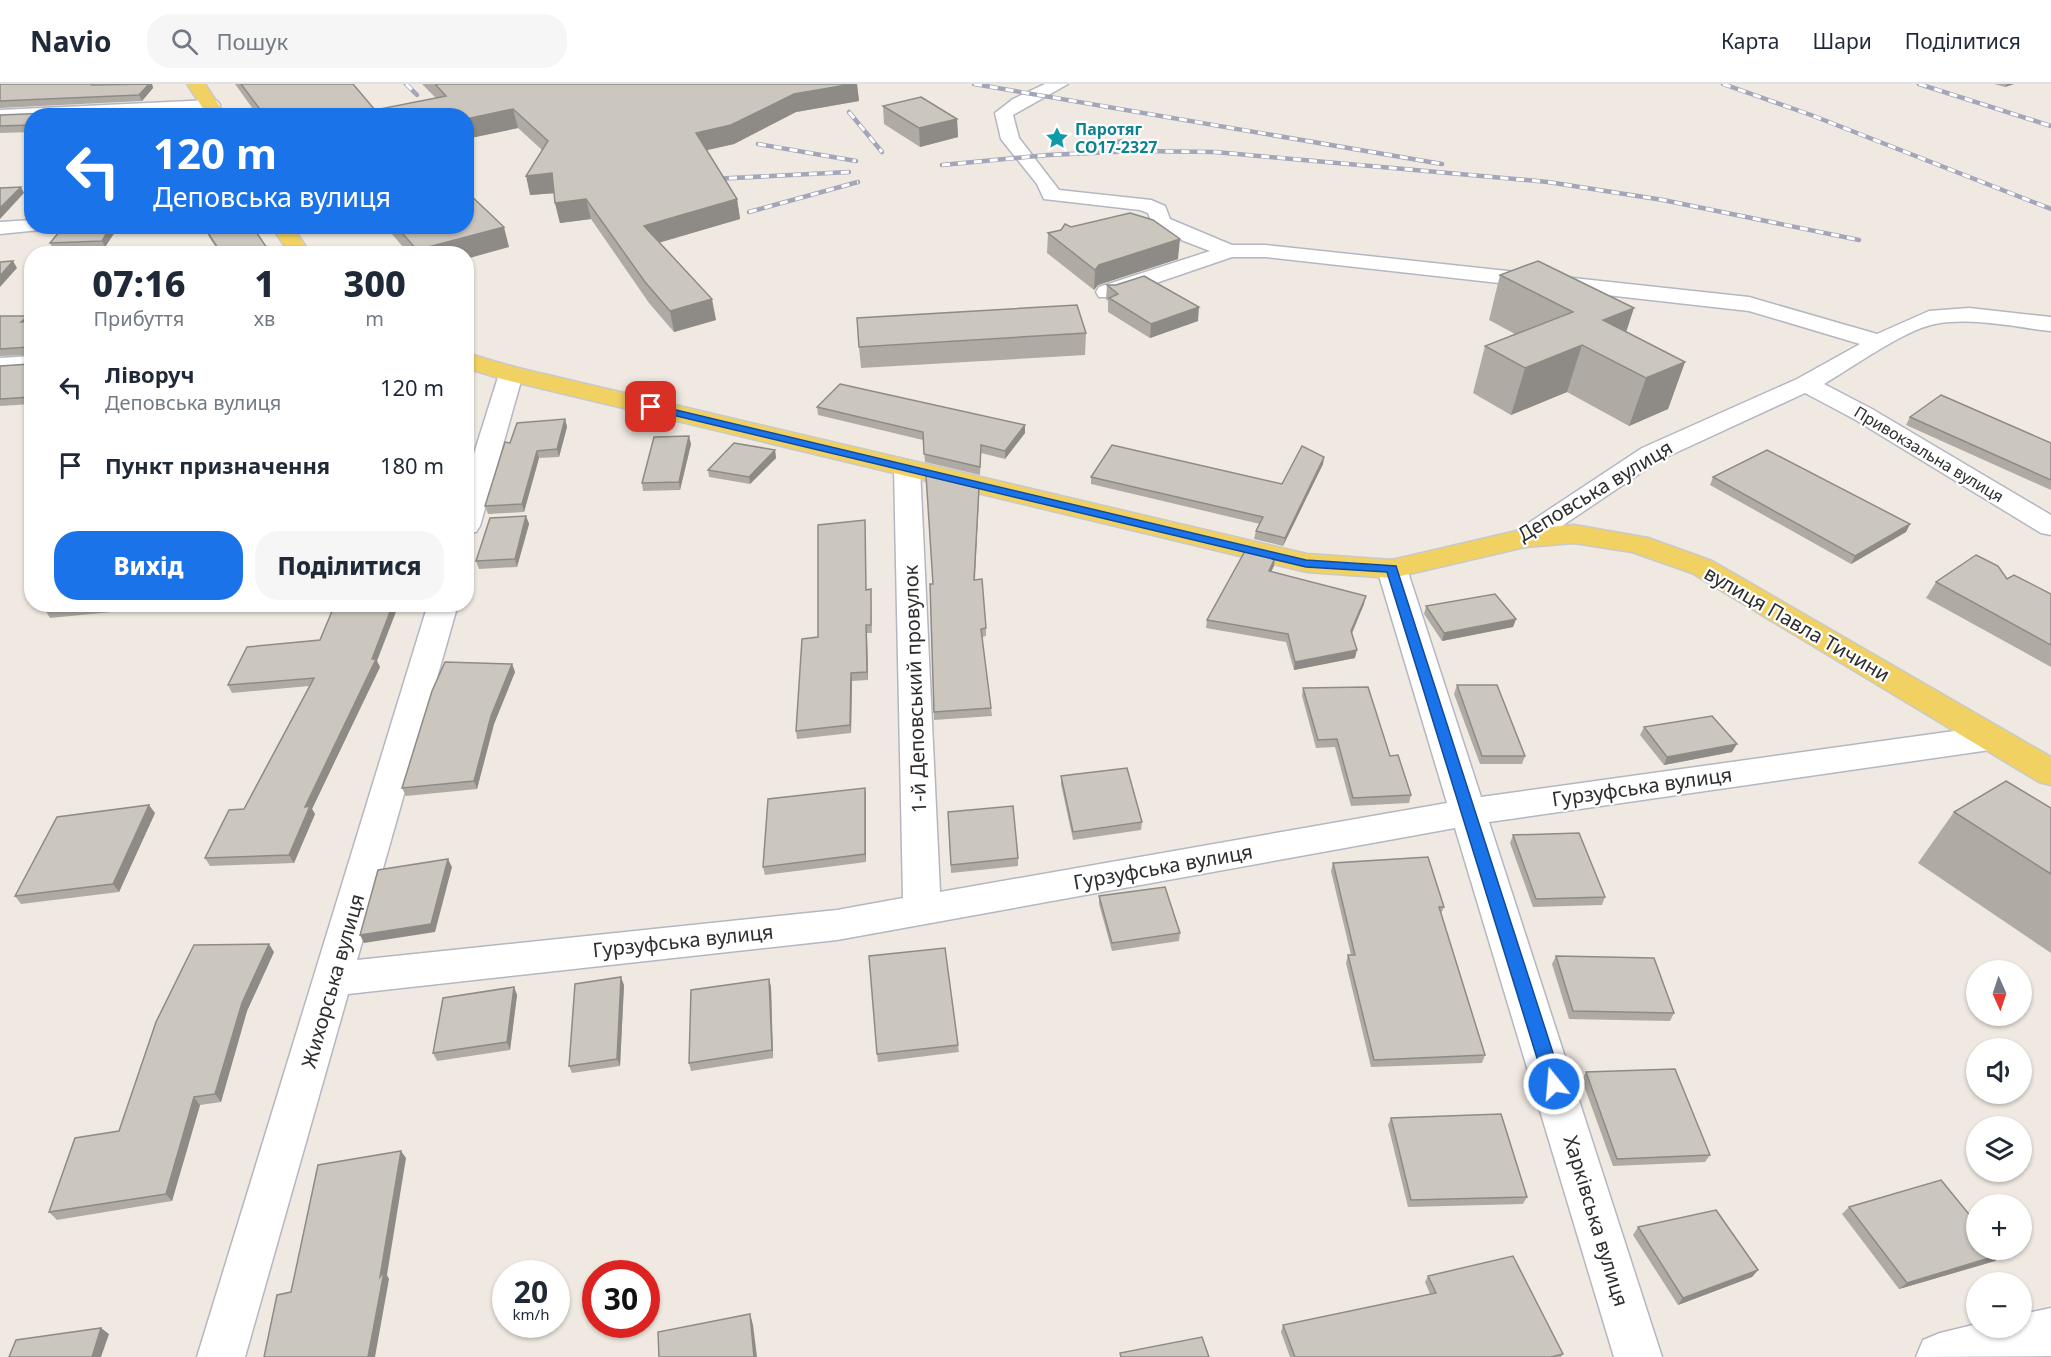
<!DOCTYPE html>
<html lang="uk">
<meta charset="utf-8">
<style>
:root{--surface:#fff;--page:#f6f6f7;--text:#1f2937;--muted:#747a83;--line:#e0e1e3;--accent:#1a73e8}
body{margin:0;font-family:"Noto Sans",sans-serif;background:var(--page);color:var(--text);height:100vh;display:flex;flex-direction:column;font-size:22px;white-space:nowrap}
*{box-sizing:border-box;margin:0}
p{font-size:20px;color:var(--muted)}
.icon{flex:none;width:33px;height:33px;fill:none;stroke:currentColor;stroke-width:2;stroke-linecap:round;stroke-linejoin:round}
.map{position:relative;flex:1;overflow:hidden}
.panel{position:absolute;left:24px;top:162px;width:450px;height:366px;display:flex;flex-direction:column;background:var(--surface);border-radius:24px;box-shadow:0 2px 4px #0004}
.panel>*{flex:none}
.hud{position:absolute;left:24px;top:24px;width:450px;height:126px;border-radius:24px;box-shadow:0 2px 4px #0004;background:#1a73e8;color:#fff;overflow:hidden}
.needle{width:39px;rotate:177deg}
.fabs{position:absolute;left:1966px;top:876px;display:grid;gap:12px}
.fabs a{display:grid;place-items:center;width:66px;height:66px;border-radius:50%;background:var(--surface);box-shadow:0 2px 4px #0004;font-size:30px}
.speed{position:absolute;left:492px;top:1176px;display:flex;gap:12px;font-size:30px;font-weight:700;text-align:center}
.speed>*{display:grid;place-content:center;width:78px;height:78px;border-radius:50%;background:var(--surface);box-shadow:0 2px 4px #0004;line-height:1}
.speed small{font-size:15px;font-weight:400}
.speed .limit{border:9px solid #d22;background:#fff;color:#111}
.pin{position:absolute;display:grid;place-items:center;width:51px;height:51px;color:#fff;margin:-26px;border-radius:12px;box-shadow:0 3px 9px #0006}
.me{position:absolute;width:66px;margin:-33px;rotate:343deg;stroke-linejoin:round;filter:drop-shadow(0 0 4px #0008)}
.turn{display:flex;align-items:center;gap:21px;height:126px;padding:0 30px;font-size:27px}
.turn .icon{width:78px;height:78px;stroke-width:2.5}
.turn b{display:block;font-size:42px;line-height:51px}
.eta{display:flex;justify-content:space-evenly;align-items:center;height:102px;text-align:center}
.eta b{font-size:36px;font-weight:800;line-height:42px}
.button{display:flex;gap:12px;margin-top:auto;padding:12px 30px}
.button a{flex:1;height:69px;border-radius:24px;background:var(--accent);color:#fff;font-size:24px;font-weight:800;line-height:69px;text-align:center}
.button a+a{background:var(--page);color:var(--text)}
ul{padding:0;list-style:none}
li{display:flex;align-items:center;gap:18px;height:78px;padding:0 30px}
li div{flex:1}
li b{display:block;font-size:22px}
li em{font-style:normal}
header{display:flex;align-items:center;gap:36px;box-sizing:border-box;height:84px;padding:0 30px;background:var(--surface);border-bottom:2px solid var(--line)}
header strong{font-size:28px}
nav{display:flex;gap:33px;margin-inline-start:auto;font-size:21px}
.search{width:420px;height:54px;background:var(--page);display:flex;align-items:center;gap:15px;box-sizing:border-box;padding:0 21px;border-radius:24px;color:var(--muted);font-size:22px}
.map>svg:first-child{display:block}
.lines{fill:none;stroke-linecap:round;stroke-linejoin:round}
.minor-casing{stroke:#b4b7c1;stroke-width:3}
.major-casing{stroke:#c9c9c9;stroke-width:3}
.minor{fill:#fff;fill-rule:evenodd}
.major{fill:#f2d163;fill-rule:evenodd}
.rail-casing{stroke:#a3a6b8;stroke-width:4.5}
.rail{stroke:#fff;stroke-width:3;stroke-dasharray:8;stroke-linecap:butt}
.wall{fill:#afaba4}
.shaded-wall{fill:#8e8b86}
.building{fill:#cbc7bf;stroke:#8e8b86;stroke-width:1.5}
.route{fill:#1a73e8;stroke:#114b97;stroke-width:1.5}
.labels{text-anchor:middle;stroke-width:4.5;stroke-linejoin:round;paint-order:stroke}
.far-culture-label{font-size:16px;font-weight:bold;fill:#0d838f;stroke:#fff;text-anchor:start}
.far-street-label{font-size:16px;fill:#2e2e2e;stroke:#fff}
.street-label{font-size:20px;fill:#2e2e2e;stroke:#fff}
</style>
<header>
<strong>Navio</strong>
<div class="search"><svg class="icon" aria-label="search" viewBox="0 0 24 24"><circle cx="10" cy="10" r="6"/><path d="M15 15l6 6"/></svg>Пошук</div>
<nav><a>Карта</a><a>Шари</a><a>Поділитися</a></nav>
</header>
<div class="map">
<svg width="2051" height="1273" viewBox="0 0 2051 1273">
<rect width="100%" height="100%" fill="#efe9e1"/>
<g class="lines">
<g class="minor-casing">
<g id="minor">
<path d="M1045 0H1068L1013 31 1019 54 1059 106 1151 116 1165 122 1170 135 1232 161H1266L1749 213 1877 250 1929 227 1969 224 2051 233V247C2013 243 1973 233 1935 240 1904 246 1853 283 1824 300L1872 325 2051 431V451L2041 449 1854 335 1805 309 1660 376 1535 460 1525 463 1515 460 1511 454 1515 448 1642 364 1797 295 1860 260 1749 227 1266 173H1232L1115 213H1099L1096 208 1099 203 1210 167 1171 152 1153 142 1148 129 1140 126 1044 115 1037 100 1001 55 995 29 1013 15Z"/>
<path d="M211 16 217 17 220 21 217 25 102 32H32V35L0 36V26Z"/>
<path d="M32 136V142H43L40 146 0 150V138Z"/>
<path d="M32 272V286L0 288V274Z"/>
<path d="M511 283 520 285 523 290 480 442 476 448 466 450V395L499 290 502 285Z"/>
<path d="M907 376 916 378 920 384 940 808 1447 719 1377 485 1382 479 1392 476 1402 479 1407 485 1481 713 1990 642 2002 646 2007 654 2002 662 1990 666 1489 738 1662 1273H1614L1455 744 837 856 348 910 245 1273H197L428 520H458L357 876 837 826 903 814 894 384 898 378Z"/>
<path d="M2051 1224V1272L1916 1273 1923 1256 1940 1249 1977 1240V1244H2022V1230Z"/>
</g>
</g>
<g class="major-casing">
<g id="major">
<path d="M187 0H205L226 32H208Z"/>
<path d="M271 142H292L311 170H290Z"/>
<path d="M466 269 518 284 1307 470 1392 476 1525 445 1574 441 1648 454 1712 477 2051 673V701L2039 698 1692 489 1632 468 1574 459 1525 463 1392 494 1307 488 502 295 466 284Z"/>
</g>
</g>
<use href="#minor" class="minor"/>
<use href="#major" class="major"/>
<g class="rail-casing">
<g id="rail">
<path d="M406 0 417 11"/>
<path d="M974 0 1442 80"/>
<path d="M1723 0 1811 31 2051 125"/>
<path d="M1919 0 2051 42"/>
<path d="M849 28 882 68"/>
<path d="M758 60 856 77"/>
<path d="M1092 61 1123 57"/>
<path d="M942 81 1048 71 1136 67 1215 68 1548 98 1663 116 1859 156"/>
<path d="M713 95 849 88"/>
<path d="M749 128 858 98"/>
</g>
</g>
<use href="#rail" class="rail"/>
</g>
<g class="wall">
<path d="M0 0H100V1L152 0 153 4 142 17 0 24Z"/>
<path d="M235 0H353L375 26 436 14 422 0H857L859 17 796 28 734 60 706 66 737 115 740 135 660 158 716 236 674 248 649 219 591 135 560 139 555 119 554 109 530 111 542 66 518 44 466 55V32H258Z"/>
<path d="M1994 0H2014L2005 3Z"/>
<path d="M883 22 957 35 958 53 920 63 884 40Z"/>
<path d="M0 31 32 32V48L0 49Z"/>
<path d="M64 142H119L105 163 54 166 50 159Z"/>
<path d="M385 142H466L509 163 466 170H409Z"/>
<path d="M1071 143 1178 175 1098 201 1094 206 1047 169 1048 149Z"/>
<path d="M206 146 271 170H220L209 153Z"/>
<path d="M1500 191 1626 248 1685 278 1668 325 1629 342 1567 308 1511 331 1473 309 1485 262 1515 250 1489 236Z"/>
<path d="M1107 201H1116L1198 237 1150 254 1108 228V217L1106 215Z"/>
<path d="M0 232H28L30 238H32V320L0 322V282L30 280 29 271 0 272Z"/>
<path d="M1086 249 1085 271 861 284 859 263Z"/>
<path d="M817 323 1025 349 1005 375 981 369 980 391 925 378 923 356 818 331Z"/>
<path d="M1910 333 2051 359V406L1906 341Z"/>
<path d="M565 335 567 343 559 373 539 374 524 428 488 430 485 422 510 359Z"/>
<path d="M691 360 680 406 643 407 642 399Z"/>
<path d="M775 366 776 374 750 400 709 393 708 386Z"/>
<path d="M1324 373 1323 380 1283 462 1254 455 1256 447 1260 440 1091 400V393L1282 400Z"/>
<path d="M1713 393 1910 440 1906 448 1851 480 1710 401Z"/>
<path d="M979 404 975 496 986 544V552L982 553 991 624 992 632 934 636 930 500H933Z"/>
<path d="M526 432 529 440 517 483 479 485 476 477Z"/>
<path d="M865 436 866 506 871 505 872 549H867L868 596 852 597 851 649 797 655 796 647 818 553Z"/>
<path d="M1274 482 1271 488 1364 520 1352 550 1355 574 1294 586 1286 558 1206 544 1207 536Z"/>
<path d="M2007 495 2051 510V583L1926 514 1936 498Z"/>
<path d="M49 520H164L163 523 50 534 45 526Z"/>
<path d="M1426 522 1516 535 1513 543 1442 557 1424 530Z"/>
<path d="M320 556 377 577 380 583 312 725 315 730 294 779 210 782 205 774 244 725 309 602 232 609 228 601Z"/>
<path d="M512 580 515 588 494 640 477 705 406 712 402 704Z"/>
<path d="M1457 601 1525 672 1522 680H1480L1454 610Z"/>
<path d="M1303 604 1411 711 1409 719 1351 722 1335 663 1316 664 1302 612Z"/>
<path d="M1644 643 1732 668 1664 681 1640 651Z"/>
<path d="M1061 692 1142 738 1141 746 1073 756 1061 700Z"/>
<path d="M865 704 866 712V778L765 791 763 783Z"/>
<path d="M2051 724V869L1918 779 1954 728Z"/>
<path d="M948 728 1018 774V782L951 789Z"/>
<path d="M155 729 119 808 21 820 15 812Z"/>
<path d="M1513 751 1605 813 1602 821 1533 823 1510 759Z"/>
<path d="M1333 779 1444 823 1441 830 1485 971 1482 979 1371 983 1346 879 1348 871H1351L1331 787Z"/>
<path d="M1099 812 1180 849 1179 857 1112 867 1099 820Z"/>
<path d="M274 868 247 927 221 1018 200 1021 172 1117 57 1136 49 1128Z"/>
<path d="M1556 872 1674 929 1670 937 1569 935 1552 880Z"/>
<path d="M769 895 771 903 773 974 691 987 689 979Z"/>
<path d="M624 901 620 982 572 989 569 982Z"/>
<path d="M514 903 517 911 510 966 437 977 433 969Z"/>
<path d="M958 961 959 968 878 978 877 970Z"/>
<path d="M1586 988 1710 1071 1705 1078 1613 1082 1582 996Z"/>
<path d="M1391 1034 1527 1113 1523 1120 1408 1123 1388 1041Z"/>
<path d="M1849 1123 2002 1170 1995 1177 1899 1205 1842 1130Z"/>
<path d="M1638 1143 1758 1186 1752 1193 1678 1221 1633 1151Z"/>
<path d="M1428 1192 1563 1270 1561 1273H1290L1281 1248 1283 1241 1430 1210 1425 1198Z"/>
</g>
<g class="shaded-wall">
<path d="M149 0H152L153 4 142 17 139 11Z"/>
<path d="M852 0H857L859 17 796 28 734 60 699 68 696 49 794 10Z"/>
<path d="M2007 0H2014L2005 3Z"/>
<path d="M513 25 518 44 466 55V35Z"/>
<path d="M125 26 127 32H120Z"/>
<path d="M957 35 958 53 920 63 919 44Z"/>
<path d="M552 89 557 109 530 111 526 92Z"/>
<path d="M21 103 24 109 0 135V124Z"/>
<path d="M586 115 591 135 560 139 555 119Z"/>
<path d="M737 115 740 135 648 162 644 142Z"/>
<path d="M111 142H119L105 163 102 157Z"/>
<path d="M504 143 509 163 466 175V170H419L417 166Z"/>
<path d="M1180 155 1178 175 1098 201 1094 206 1095 186 1099 181Z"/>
<path d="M13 177 17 184 0 203V192Z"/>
<path d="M712 215 716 236 674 248 670 227Z"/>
<path d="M1199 223 1198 237 1150 254 1151 240Z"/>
<path d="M1634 224 1619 270 1603 236Z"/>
<path d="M28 232 31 239 21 238Z"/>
<path d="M1582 261 1567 308 1511 331 1525 284Z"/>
<path d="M1685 278 1668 325 1629 342 1646 294Z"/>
<path d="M565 335 567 343 559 373 557 365Z"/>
<path d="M1025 341V349L1005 375V367Z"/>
<path d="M689 352 691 360 680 406 679 398Z"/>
<path d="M775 366 776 374 750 400 749 393Z"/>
<path d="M537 367 539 374 524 428 522 420Z"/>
<path d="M1324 373 1323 380 1283 462 1285 454Z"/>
<path d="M979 404V412L974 504V496Z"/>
<path d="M526 432 529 440 517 483 515 475Z"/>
<path d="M1910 440 1906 448 1851 480 1855 472Z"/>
<path d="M1275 474 1274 482 1267 495 1269 487Z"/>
<path d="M1366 512 1364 520 1349 555 1351 547Z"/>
<path d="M393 520H399L377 577 380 583 312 725 315 730 294 779 289 771 305 723 372 575Z"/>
<path d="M1516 535 1513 543 1442 557 1444 549Z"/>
<path d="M866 541 867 549 868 596 867 588Z"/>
<path d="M1357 566 1355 574 1294 586 1295 578Z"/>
<path d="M512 580 515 588 494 640 477 705 474 697 491 632Z"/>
<path d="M851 589 852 597 851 649 850 641Z"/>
<path d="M1737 660 1732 668 1664 681 1667 673Z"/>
<path d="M865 704 866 712V778L865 770Z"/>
<path d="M149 721 155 729 119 808 113 800Z"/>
<path d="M448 775 452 783 435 848 364 859 360 851Z"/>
<path d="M269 860 274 868 247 927 221 1018 215 1010 242 919Z"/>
<path d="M621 893 624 901 620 982 617 975Z"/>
<path d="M769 895 771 903 773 974 772 966Z"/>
<path d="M514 903 517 911 510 966 507 958Z"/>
<path d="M194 1013 200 1021 172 1117 166 1110Z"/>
<path d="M401 1067 406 1074 387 1191 389 1195 375 1273H368L380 1193Z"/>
<path d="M2002 1170 1995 1177 1899 1205 1907 1199Z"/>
<path d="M1758 1186 1752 1193 1678 1221 1683 1214Z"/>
<path d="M750 1230 753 1241 757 1273H754Z"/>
<path d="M101 1244 109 1250 101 1273H92Z"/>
</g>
<g class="building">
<path d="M0 0H93L92 1 149 0 139 11 0 17Z"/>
<path d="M241 0H353L375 26 446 12 435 0H852L794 10 731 41 696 49 737 115 644 142 712 215 670 227 645 198 586 115 555 119 552 89 526 92 548 57 513 25 466 35V32H265Z"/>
<path d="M921 13 957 35 919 44 883 22Z"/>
<path d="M125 26 120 32H32V41L0 42V31Z"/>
<path d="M21 103 0 124V104Z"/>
<path d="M466 107 504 143 417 166 396 142H466Z"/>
<path d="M1130 129 1153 136 1180 155 1099 181 1095 186 1048 149 1061 146 1065 140 1071 143Z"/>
<path d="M64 142H111L102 157 50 159Z"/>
<path d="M219 142H252L271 170H222L206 146Z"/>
<path d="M13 177 0 192V178Z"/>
<path d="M1538 177 1634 224 1603 236 1685 278 1646 294 1582 261 1525 284 1485 262 1573 228 1500 191Z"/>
<path d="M1144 192 1199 223 1151 240 1109 214 1118 210 1107 201H1116Z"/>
<path d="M1077 221 1086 249 859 263 857 234Z"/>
<path d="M0 232H28L21 238 32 237V313L0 315V282L30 280 29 263 0 265Z"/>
<path d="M840 300 1025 341 1005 367 981 361 980 383 924 370 923 348 817 323Z"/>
<path d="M1941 311 2051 359V396L1910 333Z"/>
<path d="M565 335 557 365 537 367 522 420 485 422 505 358 510 359 517 339Z"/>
<path d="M689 352 679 398 642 399 654 353Z"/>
<path d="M734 359 775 366 749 393 708 386Z"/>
<path d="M1112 361 1282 400 1302 362 1324 373 1285 454 1256 447 1263 433 1091 393Z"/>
<path d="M1767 366 1910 440 1855 472 1713 393Z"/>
<path d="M926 391 979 404 974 496 982 495 986 544 981 545 991 624 934 628 930 500H933Z"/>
<path d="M526 432 515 475 476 477 490 434Z"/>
<path d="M865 436 866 506 871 505V541H866L867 588 851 589 850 641 796 647 802 555 818 553V441Z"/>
<path d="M1245 467 1275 474 1269 487 1366 512 1351 547 1357 566 1295 578 1288 550 1207 536Z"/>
<path d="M1976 471 1998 482 2007 495 2014 491 2051 510V561L1936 498Z"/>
<path d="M1495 510 1516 535 1444 549 1426 522Z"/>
<path d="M49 520H103L45 526Z"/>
<path d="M335 520H393L372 575H376L305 723 310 722 289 771 205 774 229 726 244 725 314 594 228 601 247 563 320 556Z"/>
<path d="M445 578 512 580 491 632 474 697 402 704 432 607Z"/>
<path d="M1457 601H1497L1525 672H1482Z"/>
<path d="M1368 603 1390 672 1398 671 1411 711 1353 714 1337 655 1318 656 1303 604Z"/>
<path d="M1712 632 1737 660 1667 673 1644 643Z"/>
<path d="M1127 684 1142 738 1073 748 1061 692Z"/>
<path d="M2006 697 2051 724V790L1954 728Z"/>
<path d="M865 704V770L763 783 768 715Z"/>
<path d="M149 721 113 800 15 812 57 733Z"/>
<path d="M1013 722 1018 774 951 781 948 728Z"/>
<path d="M1579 749 1605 813 1536 815 1513 751Z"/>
<path d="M1428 773 1444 823H1439L1485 971 1374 976 1348 871H1355L1333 779Z"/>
<path d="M448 775 431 840 360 851 378 786Z"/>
<path d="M1165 803 1180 849 1112 859 1099 812Z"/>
<path d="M269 860 242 919 215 1010 194 1013 166 1110 49 1128 75 1054 119 1047 156 938 194 861Z"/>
<path d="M945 864 958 961 877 970 869 872Z"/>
<path d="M1556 872 1654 874 1674 929 1573 927Z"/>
<path d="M621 893 617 975 569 982 575 900Z"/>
<path d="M769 895 772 966 689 979 691 906Z"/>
<path d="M514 903 507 958 433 969 443 914Z"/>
<path d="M1675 985 1710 1071 1617 1075 1586 988Z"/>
<path d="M1501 1030 1527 1113 1411 1116 1391 1034Z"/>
<path d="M401 1067 380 1193 384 1188 368 1273H264L277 1211 291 1208 318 1081Z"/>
<path d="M1941 1096 1977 1140V1166H1998L2002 1170 1907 1199 1849 1123Z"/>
<path d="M1716 1126 1758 1186 1683 1214 1638 1143Z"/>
<path d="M1513 1172 1563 1270 1551 1273H1295L1283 1241 1436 1209 1428 1192Z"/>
<path d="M750 1230 754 1273H659L658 1248Z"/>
<path d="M101 1244 92 1273H9L16 1256Z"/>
<path d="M1202 1253 1209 1273H1121L1120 1269Z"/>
</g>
<path class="route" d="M651 320 1306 476 1396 482 1563 1000 1560 1006 1554 1008 1548 1006 1545 1000 1387 488 1306 483 647 325V321Z"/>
<defs>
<g id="sight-bare" transform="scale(1.8)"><path d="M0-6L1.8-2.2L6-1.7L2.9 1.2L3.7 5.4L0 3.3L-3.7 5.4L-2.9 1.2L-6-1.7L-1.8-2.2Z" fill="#0f9aa8" stroke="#fff" stroke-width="2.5" paint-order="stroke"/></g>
</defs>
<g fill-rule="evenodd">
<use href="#sight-bare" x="1057" y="54"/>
</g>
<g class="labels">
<g class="far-culture-label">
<text x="1075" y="51">Паротяг<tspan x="1075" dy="18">СО17-2327</tspan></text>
</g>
<g class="far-street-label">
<text transform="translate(1929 370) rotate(31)" y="6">Привокзальна вулиця</text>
</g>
<g class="street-label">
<text transform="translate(1595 407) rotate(-31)" y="7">Деповська вулиця</text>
<text transform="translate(1797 540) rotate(30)" y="7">вулиця Павла Тичини</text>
<text transform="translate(915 605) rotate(-92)" y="7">1-й Деповський провулок</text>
<text transform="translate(1642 703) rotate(-8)" y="7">Гурзуфська вулиця</text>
<text transform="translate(1163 783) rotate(-10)" y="7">Гурзуфська вулиця</text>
<text transform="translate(683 857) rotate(-6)" y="7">Гурзуфська вулиця</text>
<text transform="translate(333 897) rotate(-74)" y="7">Жихорська вулиця</text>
<text transform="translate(1596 1137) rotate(73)" y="7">Харківська вулиця</text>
</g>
</g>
</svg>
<div class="fabs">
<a><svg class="needle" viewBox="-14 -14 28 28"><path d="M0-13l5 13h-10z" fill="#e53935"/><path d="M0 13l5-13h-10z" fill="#747a83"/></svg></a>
<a><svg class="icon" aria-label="sound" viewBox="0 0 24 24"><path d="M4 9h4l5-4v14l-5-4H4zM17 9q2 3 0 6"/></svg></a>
<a><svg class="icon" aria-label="layers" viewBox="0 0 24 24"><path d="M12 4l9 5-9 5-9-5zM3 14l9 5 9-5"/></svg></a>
<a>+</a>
<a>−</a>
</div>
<div class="speed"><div>20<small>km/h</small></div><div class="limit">30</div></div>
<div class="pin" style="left:651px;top:323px;background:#d93025"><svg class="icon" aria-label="arrive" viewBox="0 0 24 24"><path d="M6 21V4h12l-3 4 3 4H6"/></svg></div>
<svg class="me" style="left:1554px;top:1000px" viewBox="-20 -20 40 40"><circle r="17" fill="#1a73e8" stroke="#fff" stroke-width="3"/><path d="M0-11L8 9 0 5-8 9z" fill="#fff"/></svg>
<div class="hud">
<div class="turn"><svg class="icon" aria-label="left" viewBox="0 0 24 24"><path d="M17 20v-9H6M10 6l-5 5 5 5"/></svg><div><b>120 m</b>Деповська вулиця</div></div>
</div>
<section class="panel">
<div class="eta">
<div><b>07:16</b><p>Прибуття</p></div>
<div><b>1</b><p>хв</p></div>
<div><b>300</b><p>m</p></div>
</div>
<ul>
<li><svg class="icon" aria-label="left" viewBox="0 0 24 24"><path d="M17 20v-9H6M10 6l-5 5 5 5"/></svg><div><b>Ліворуч</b><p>Деповська вулиця</p></div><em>120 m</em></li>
<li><svg class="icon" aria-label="arrive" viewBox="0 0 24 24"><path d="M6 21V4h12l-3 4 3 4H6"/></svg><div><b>Пункт призначення</b></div><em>180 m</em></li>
</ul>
<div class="button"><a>Вихід</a><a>Поділитися</a></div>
</section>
</div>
